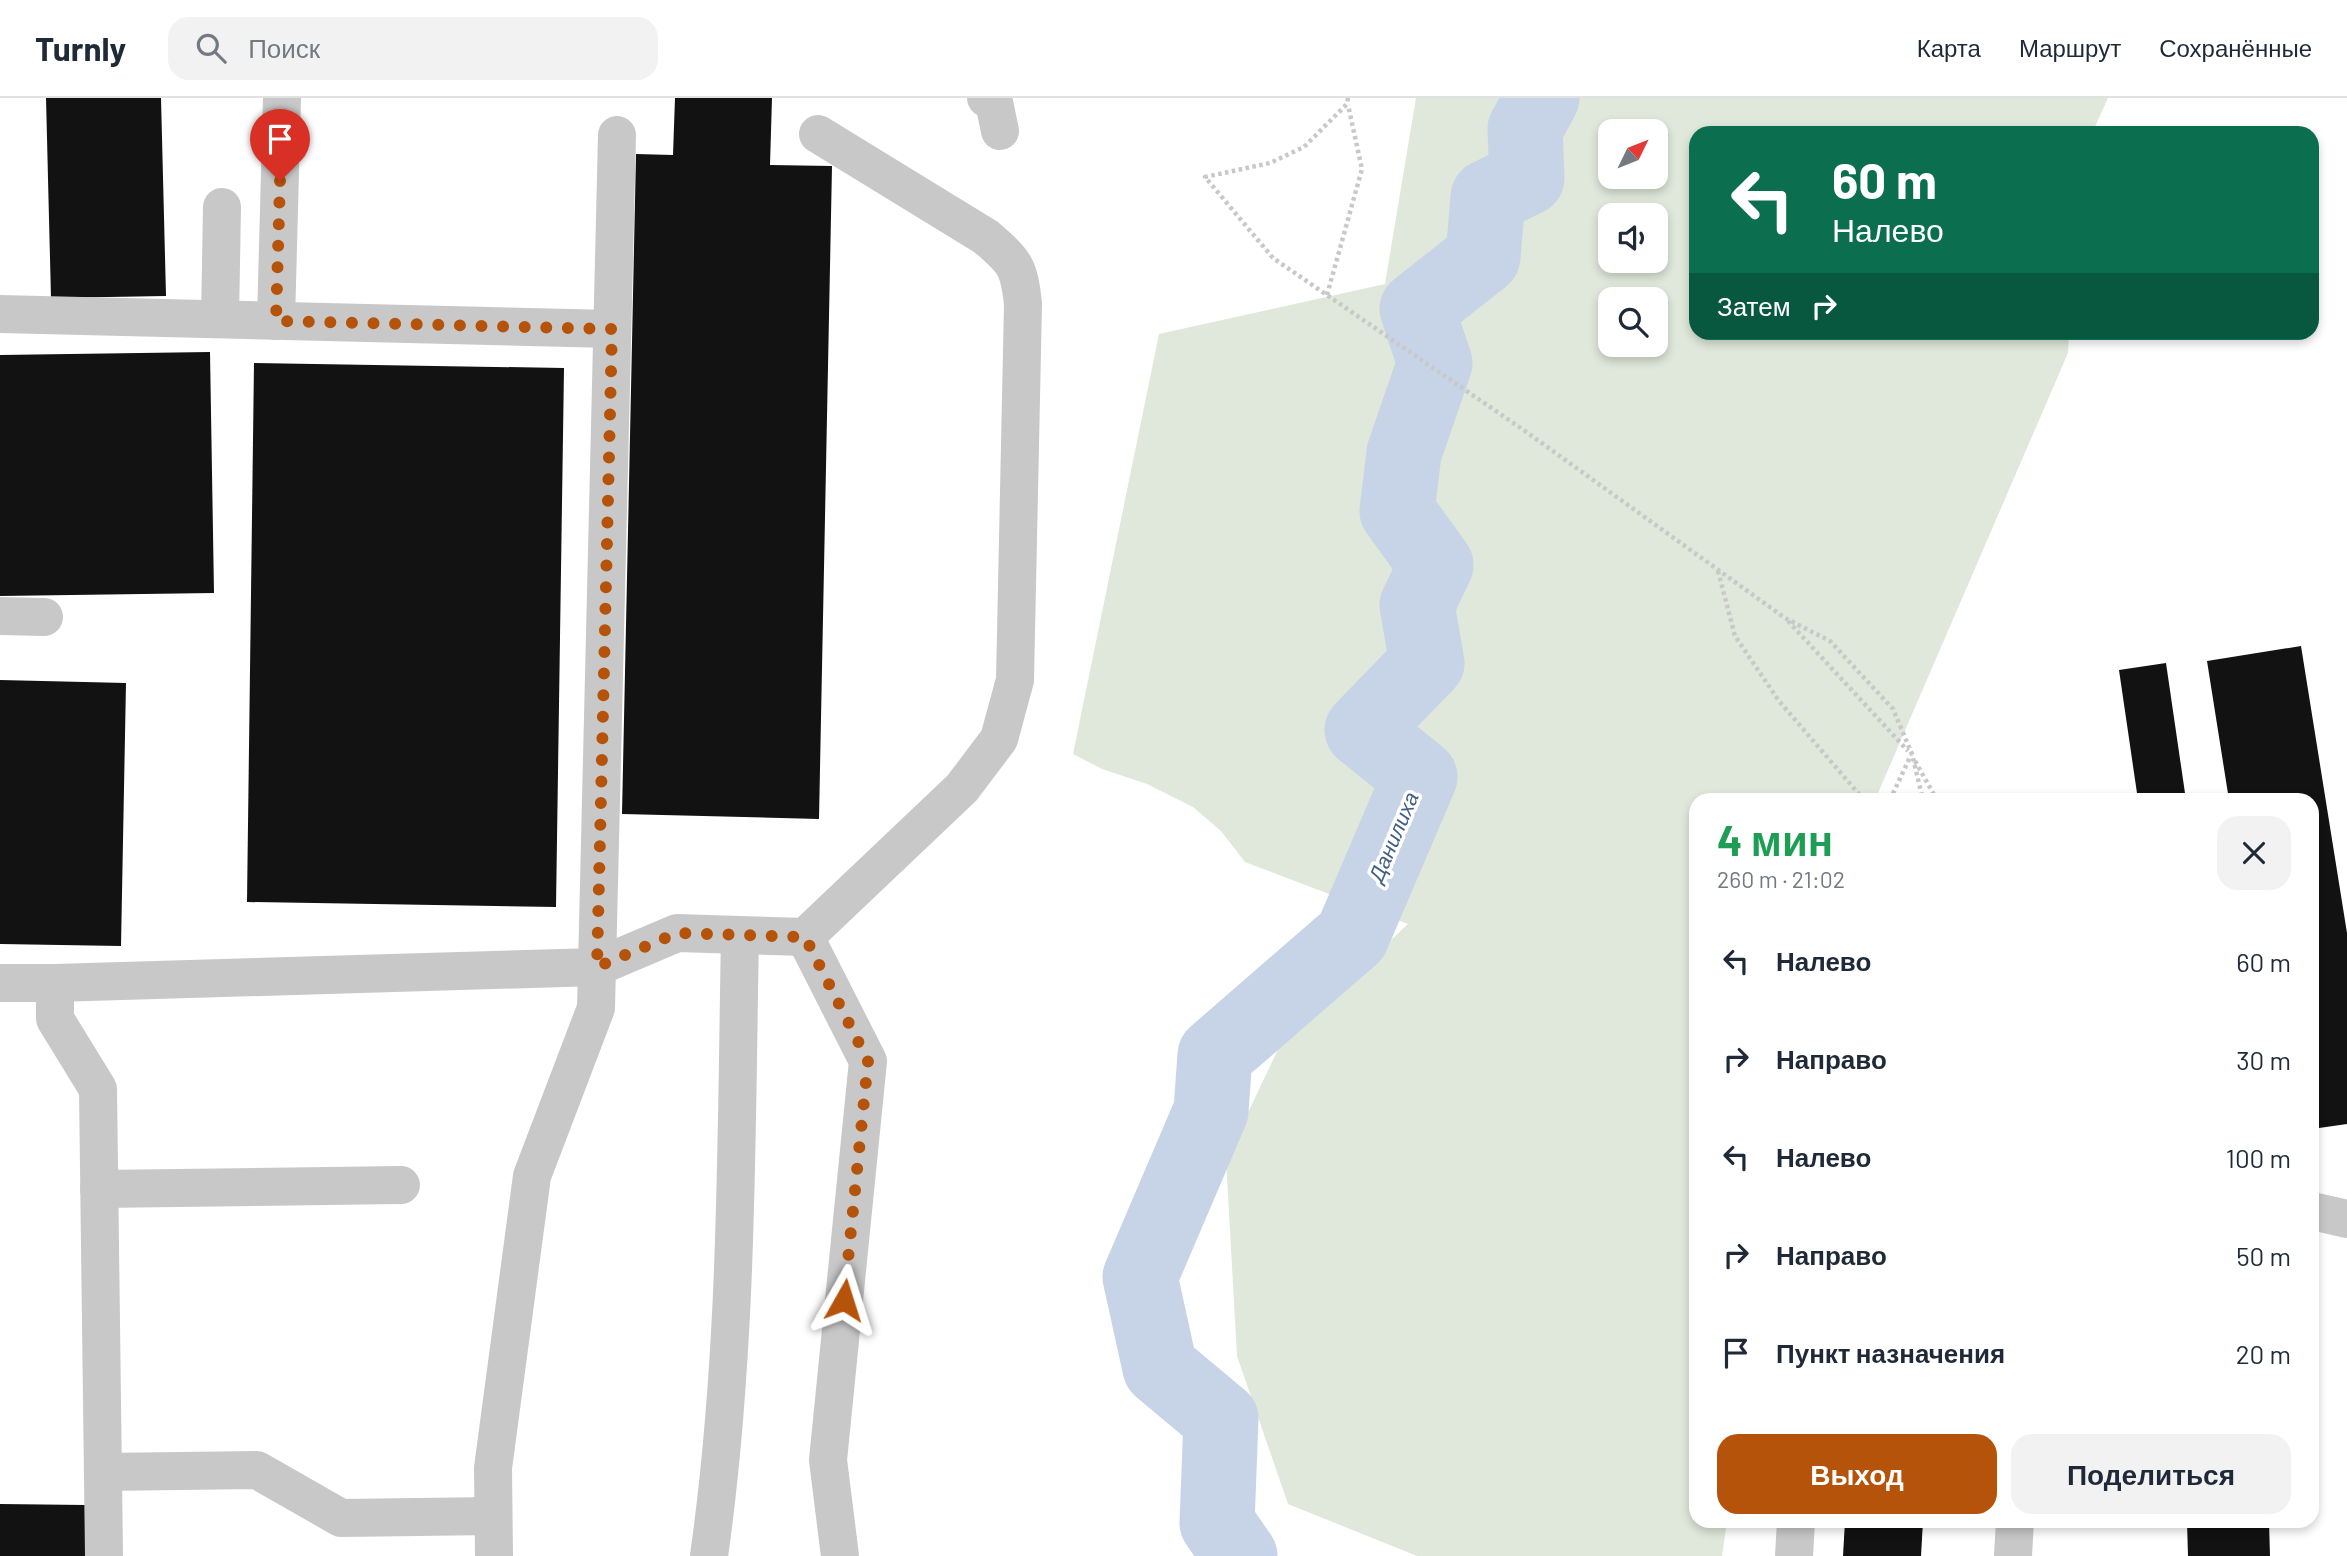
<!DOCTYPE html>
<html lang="ru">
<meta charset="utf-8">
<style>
:root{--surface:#fff;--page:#f2f2f3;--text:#1f2937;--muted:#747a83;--line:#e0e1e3;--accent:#b45309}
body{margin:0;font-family:Barlow,sans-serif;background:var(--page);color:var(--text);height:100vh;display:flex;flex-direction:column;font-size:26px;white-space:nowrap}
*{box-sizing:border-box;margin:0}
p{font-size:23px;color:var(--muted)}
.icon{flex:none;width:38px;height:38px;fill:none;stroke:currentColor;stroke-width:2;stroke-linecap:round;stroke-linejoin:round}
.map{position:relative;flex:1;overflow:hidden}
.drawer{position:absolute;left:1689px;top:695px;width:630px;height:735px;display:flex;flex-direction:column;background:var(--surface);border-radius:21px;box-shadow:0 4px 10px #0003}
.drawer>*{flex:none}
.hud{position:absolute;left:1689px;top:28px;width:630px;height:214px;border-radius:21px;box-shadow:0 4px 10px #0003;background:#0b6e4f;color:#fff;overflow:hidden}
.needle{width:46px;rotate:47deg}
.tools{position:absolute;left:1598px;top:21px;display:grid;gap:14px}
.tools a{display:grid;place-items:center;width:70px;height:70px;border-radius:14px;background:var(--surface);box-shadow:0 4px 10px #0003;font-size:35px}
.pin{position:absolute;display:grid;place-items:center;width:60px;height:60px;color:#fff;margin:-72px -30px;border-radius:50% 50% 50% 0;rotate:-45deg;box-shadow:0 0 7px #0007}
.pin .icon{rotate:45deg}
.me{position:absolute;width:77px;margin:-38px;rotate:6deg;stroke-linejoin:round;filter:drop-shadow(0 0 5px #0008)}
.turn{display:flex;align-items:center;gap:24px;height:147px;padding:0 28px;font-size:32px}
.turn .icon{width:91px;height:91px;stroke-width:2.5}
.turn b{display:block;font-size:49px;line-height:60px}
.then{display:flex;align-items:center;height:66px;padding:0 28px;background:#0003;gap:14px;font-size:26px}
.round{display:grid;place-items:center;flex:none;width:74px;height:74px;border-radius:21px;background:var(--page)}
.summary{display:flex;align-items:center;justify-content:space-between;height:119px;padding:0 28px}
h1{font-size:42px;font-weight:700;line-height:52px;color:#1e9e55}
.button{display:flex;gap:14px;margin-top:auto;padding:14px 28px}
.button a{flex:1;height:80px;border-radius:21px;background:var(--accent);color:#fff;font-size:28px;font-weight:700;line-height:80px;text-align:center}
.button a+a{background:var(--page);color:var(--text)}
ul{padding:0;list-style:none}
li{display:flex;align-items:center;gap:21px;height:98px;padding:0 28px}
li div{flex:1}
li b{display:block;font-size:26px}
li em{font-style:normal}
header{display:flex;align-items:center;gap:42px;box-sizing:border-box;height:98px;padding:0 35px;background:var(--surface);border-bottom:2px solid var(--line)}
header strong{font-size:33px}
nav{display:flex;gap:38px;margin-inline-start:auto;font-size:24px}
.search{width:490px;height:63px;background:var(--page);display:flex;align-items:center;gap:18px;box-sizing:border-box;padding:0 24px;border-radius:21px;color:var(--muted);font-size:26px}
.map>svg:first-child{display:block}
.green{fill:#dfe8da;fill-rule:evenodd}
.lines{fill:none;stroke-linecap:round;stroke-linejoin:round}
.river{stroke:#c7d4e7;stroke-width:75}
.building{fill:#121212}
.path{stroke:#c8c8c8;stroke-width:4.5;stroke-dasharray:3.5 3.5;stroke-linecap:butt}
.minor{stroke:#c8c8c8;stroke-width:38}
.route{stroke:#b45309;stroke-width:12;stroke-dasharray:0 21.6}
.labels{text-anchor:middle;stroke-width:7;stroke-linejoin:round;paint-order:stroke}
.water-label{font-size:21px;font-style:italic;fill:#415e86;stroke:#fff}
</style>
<header>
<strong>Turnly</strong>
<div class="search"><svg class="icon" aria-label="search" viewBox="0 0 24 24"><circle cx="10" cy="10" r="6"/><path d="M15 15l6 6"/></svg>Поиск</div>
<nav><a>Карта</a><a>Маршрут</a><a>Сохранённые</a></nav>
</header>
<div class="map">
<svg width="2347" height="1458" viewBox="0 0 2347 1458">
<rect width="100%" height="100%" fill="#fff"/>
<path class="green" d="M1416 0H2108L2092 35H1696V234L2069 235 2068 255 1875 702H1696V1423H1727L1722 1458H1417L1288 1406 1237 1258 1226 1061 1281 945 1408 826 1245 764 1221 733 1193 709 1147 686 1102 671 1073 656 1159 236 1385 186ZM1610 33H1656V79H1610ZM1610 117H1656V163H1610ZM1610 201H1656V247H1610Z"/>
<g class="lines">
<path class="river" d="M1240 1458 1217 1425 1221 1321 1160 1270 1140 1179 1211 1013 1215 957 1352 838 1420 679 1362 632 1427 565 1417 507 1436 467 1397 413 1404 355 1435 265 1417 211 1483 159 1488 99 1527 80 1525 31 1542 0"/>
</g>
<g class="building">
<path d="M46 0H161L166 198 51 200Z"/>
<path d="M675 0H772L770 67 832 68 819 721 622 716 636 56 673 57Z"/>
<path d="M210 254 214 495 0 498V257Z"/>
<path d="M254 265 564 270 556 809 247 804Z"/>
<path d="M2301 548 2347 835V1026L2312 1031V702H2229L2207 563Z"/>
<path d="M2166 565 2186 702H2138L2119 572Z"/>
<path d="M0 582 126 585 121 848 0 846Z"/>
<path d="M0 1406 86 1407 85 1458H0Z"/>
<path d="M1845 1423H1923L1921 1458H1843Z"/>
<path d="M2187 1423H2269L2270 1458H2188Z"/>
</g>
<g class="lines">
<g class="path">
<path d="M1348 0 1347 6 1304 49 1270 65 1205 79 1273 160 1525 333 1785 520 1830 543 1893 611 1912 656 1923 702"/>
<path d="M1327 197 1362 71 1348 7"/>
<path d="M1718 473 1735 538 1779 603 1864 702"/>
<path d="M1788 523 1908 653"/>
<path d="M1915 663 1937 702"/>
<path d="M1890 702 1911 657"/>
</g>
<g class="minor">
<path d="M986 0 994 4 1000 33"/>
<path d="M0 216 612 231"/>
<path d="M220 221 222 109"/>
<path d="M276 223 282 0"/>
<path d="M0 518 44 519"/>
<path d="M805 839 868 963 828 1362 840 1458"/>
<path d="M0 885H55V921L98 991 104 1458"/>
<path d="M55 885 597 869 677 835 805 839 962 690 999 641 1015 582 1023 206C1019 168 1015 164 986 139L818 36"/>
<path d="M99 1091 401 1087"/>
<path d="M2312 1113 2347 1121"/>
<path d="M103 1374 257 1372 341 1420 493 1418"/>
<path d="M494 1458 493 1370 532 1078 596 910 617 37"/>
<path d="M709 1458C738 1253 736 1044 740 837"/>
<path d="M1794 1458 1796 1423"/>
<path d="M2013 1458 2015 1423"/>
</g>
</g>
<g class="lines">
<path class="route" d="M280 83 276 223 612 231 597 869 677 835 805 839 868 963 844 1202"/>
</g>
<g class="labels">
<g class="water-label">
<text transform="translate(1394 739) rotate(-67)" y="7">Данилиха</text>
</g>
</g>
</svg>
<div class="tools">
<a><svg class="needle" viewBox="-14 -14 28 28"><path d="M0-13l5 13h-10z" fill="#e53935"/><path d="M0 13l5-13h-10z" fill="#747a83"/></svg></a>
<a><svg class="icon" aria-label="sound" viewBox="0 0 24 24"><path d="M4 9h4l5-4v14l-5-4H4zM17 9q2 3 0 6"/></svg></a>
<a><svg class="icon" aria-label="search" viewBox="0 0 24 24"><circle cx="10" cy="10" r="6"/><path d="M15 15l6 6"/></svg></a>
</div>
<div class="pin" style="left:280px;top:83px;background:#d93025"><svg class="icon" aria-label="arrive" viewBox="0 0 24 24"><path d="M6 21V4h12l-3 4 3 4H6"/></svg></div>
<svg class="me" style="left:844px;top:1202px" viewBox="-20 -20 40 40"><path d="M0-17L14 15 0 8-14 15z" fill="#b45309" stroke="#fff" stroke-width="4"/></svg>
<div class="hud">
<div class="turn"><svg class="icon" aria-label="left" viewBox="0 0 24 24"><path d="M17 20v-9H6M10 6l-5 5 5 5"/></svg><div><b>60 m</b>Налево</div></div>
<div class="then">Затем<svg class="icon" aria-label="right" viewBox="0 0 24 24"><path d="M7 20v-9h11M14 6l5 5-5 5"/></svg></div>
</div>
<section class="drawer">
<div class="summary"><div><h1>4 мин</h1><p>260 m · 21:02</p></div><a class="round"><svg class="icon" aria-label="close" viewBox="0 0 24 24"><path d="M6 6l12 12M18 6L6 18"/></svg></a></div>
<ul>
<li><svg class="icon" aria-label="left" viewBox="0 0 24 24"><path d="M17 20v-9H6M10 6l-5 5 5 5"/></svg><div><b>Налево</b></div><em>60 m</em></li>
<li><svg class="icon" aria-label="right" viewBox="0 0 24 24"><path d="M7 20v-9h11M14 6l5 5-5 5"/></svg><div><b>Направо</b></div><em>30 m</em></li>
<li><svg class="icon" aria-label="left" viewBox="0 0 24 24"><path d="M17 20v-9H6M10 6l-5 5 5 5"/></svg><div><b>Налево</b></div><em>100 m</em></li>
<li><svg class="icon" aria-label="right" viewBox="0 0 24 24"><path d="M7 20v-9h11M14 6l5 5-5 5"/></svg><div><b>Направо</b></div><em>50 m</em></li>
<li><svg class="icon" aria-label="arrive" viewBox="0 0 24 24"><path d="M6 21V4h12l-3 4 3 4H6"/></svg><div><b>Пункт назначения</b></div><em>20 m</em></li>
</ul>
<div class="button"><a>Выход</a><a>Поделиться</a></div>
</section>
</div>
